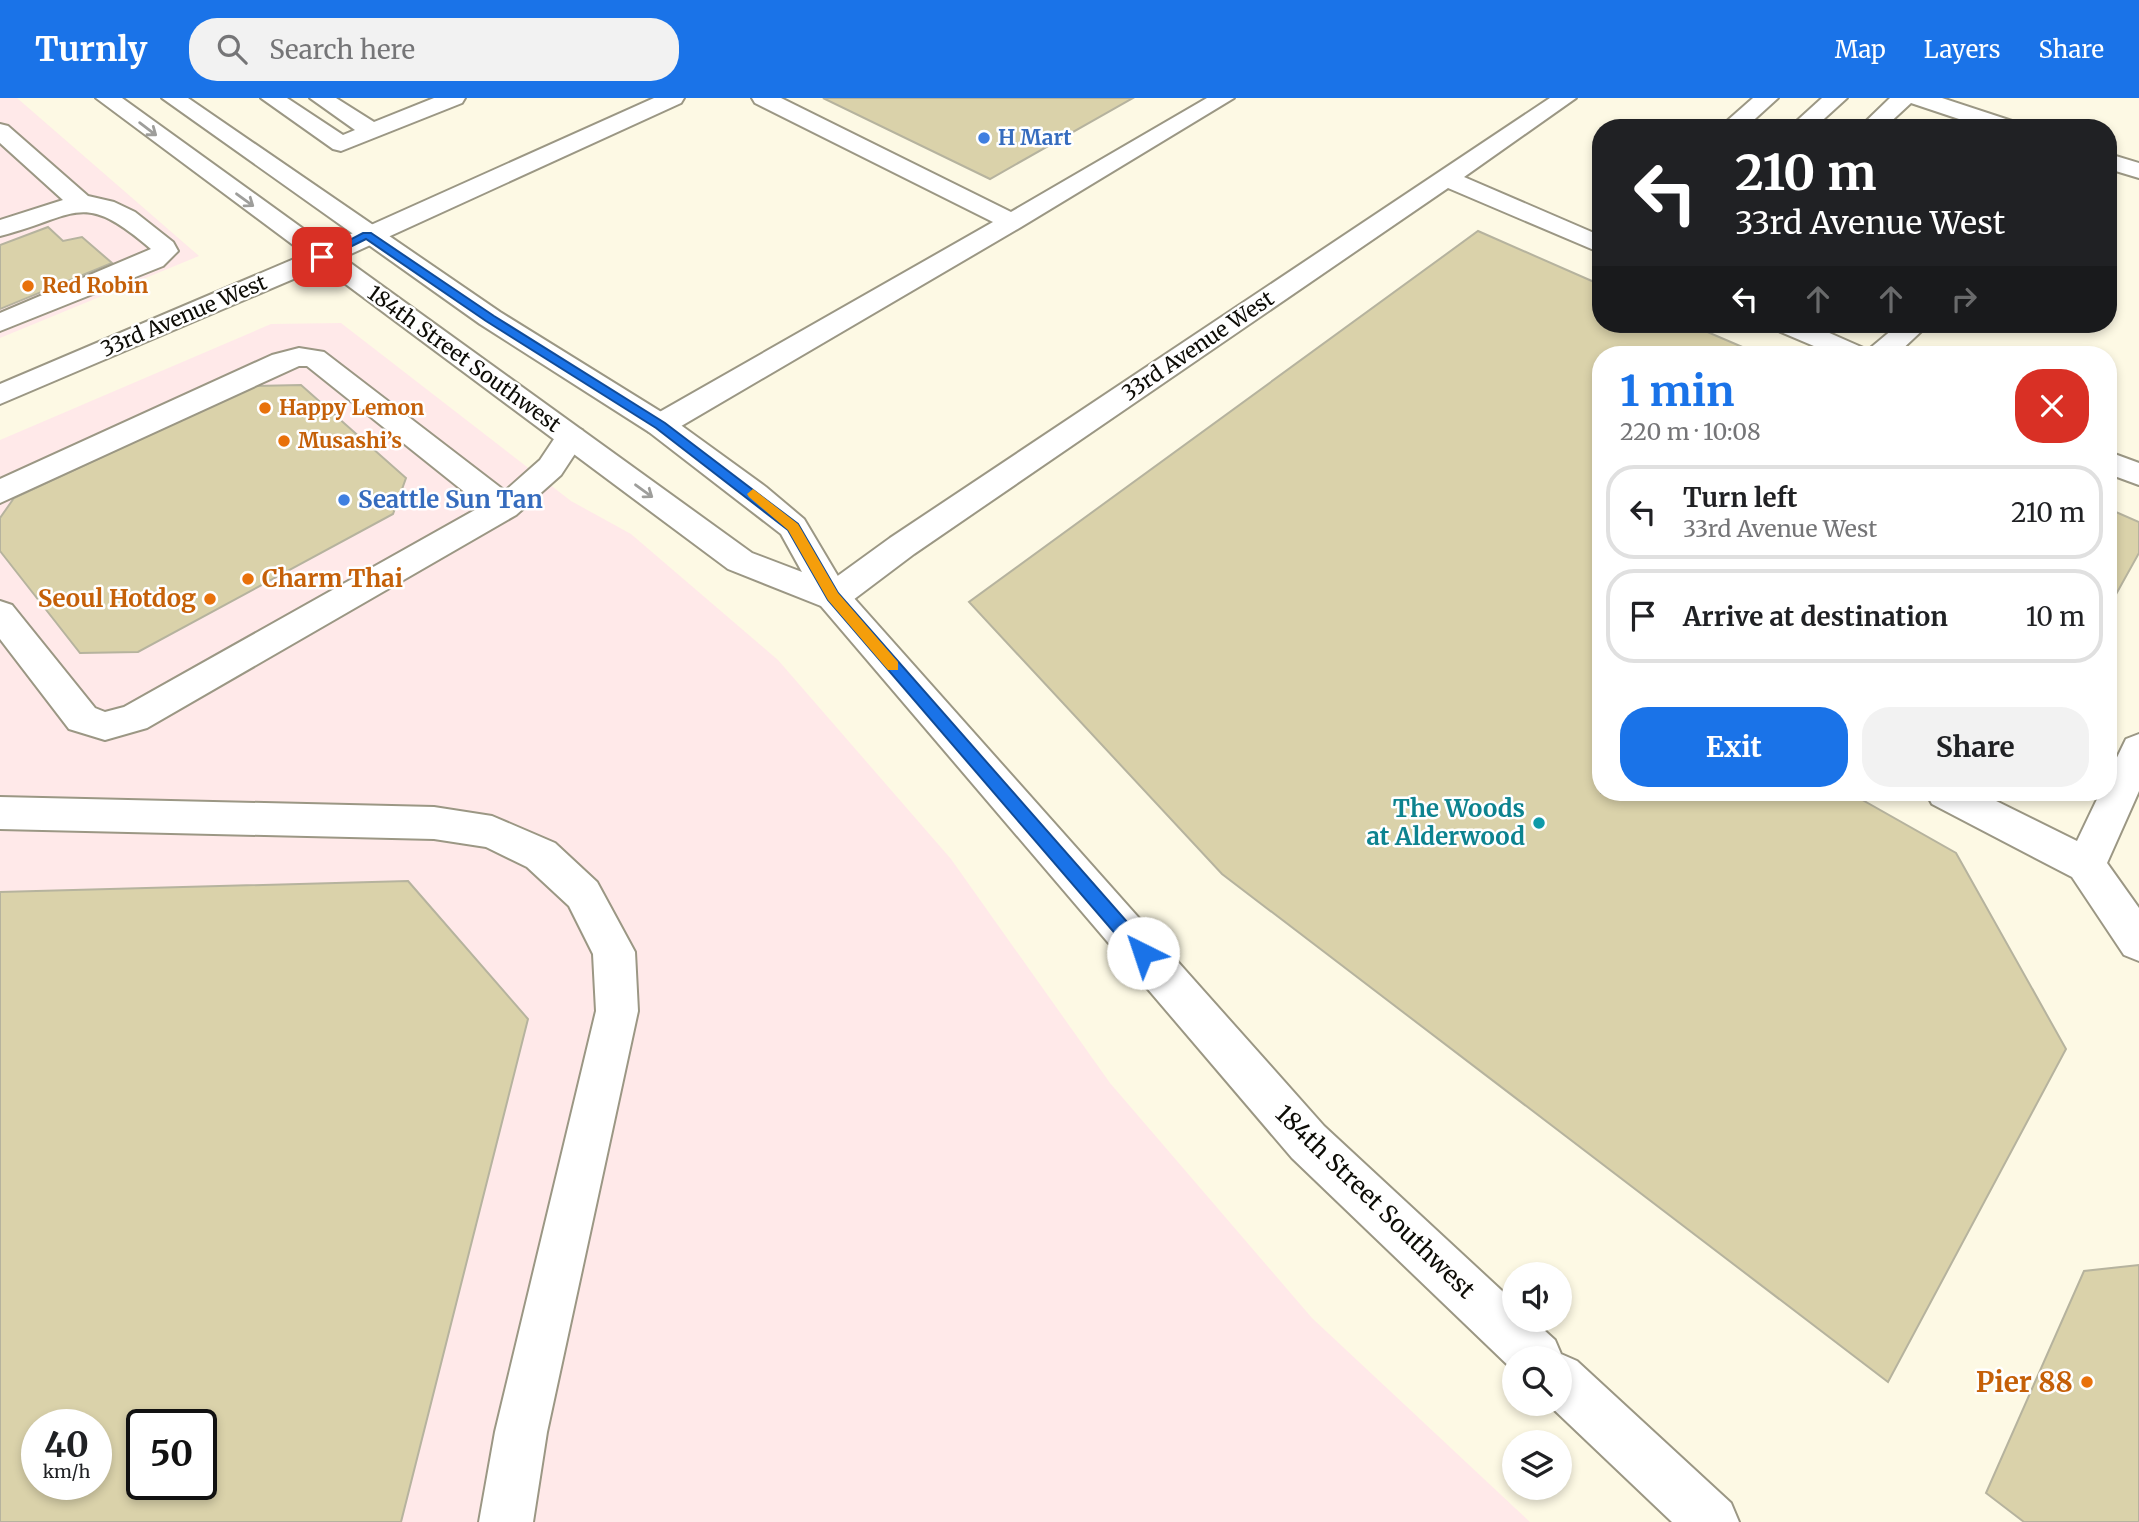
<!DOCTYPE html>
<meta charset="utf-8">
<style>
:root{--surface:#fff;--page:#f2f2f2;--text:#202124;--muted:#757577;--line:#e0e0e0;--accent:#1a73e8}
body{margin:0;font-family:Merriweather,serif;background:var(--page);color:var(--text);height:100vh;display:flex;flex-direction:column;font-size:26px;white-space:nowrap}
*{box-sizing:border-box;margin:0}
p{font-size:23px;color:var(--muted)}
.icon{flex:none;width:38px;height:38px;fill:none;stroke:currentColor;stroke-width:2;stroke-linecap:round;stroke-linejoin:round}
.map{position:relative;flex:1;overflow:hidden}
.details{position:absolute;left:1592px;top:248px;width:525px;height:455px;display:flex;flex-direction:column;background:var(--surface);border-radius:28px;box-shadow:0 4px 10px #0003}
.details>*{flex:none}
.hud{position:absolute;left:1592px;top:21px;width:525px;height:214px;border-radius:28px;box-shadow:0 4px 10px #0003;background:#202124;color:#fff;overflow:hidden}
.tools{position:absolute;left:1502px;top:1164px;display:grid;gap:14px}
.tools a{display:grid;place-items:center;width:70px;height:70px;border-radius:50%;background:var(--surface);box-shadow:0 4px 10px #0003;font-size:35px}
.speed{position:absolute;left:21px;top:1311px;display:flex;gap:14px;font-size:35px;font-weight:700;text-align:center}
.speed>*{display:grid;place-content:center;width:91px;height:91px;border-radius:50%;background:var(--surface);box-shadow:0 4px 10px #0003;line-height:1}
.speed small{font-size:18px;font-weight:400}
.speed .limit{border:4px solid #111;border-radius:10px;background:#fff;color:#111}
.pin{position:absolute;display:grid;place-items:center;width:60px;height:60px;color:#fff;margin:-30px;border-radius:14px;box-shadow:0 4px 10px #0006}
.me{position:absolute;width:77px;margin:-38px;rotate:319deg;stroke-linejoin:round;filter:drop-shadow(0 0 5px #0008)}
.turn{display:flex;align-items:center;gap:24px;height:147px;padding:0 28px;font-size:32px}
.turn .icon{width:91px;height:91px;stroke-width:2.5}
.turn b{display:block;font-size:49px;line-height:60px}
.lanes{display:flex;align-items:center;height:66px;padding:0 28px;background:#0003;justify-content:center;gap:35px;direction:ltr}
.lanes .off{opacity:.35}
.round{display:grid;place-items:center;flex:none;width:74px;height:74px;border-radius:28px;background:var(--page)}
.head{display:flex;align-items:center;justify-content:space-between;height:119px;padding:0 28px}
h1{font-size:42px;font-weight:700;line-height:52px;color:var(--accent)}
.button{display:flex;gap:14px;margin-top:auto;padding:14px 28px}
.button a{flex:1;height:80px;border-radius:28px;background:var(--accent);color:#fff;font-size:28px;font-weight:700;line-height:80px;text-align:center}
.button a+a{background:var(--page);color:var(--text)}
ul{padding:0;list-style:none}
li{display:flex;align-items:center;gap:21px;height:94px;margin:0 14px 10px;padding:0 14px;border:4px solid var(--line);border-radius:28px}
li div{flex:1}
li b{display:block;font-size:26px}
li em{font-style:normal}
header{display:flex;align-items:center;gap:42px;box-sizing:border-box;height:98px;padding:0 35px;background:var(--accent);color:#fff}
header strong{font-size:33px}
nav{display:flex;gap:38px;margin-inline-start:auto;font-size:24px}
.search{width:490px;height:63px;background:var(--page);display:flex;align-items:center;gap:18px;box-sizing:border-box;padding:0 24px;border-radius:28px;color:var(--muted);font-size:26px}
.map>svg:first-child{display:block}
.commercial{fill:#ffe9e9;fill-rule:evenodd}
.building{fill:#dad2aa;stroke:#b6b39e;stroke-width:2;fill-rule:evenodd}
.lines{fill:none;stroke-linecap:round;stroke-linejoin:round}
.minor-casing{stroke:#9b9784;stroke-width:4}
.major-casing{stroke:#9b9784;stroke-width:4}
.minor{fill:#fff;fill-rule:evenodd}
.major{fill:#fff;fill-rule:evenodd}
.oneway{stroke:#9e9e9b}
.route{fill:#1a73e8;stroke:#114b97;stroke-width:2}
.slow{fill:#f59e0b}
.shop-dot{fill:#3f7fe0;stroke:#fff;stroke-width:2.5}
.food-dot{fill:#e8710a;stroke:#fff;stroke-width:2.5}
.culture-dot{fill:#0f9aa8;stroke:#fff;stroke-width:2.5}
.labels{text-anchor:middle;stroke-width:5;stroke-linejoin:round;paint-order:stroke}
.far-shop-label{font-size:21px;font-weight:bold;fill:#366cbe;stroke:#fff;text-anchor:start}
.far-food-label{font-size:21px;font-weight:bold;fill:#c56008;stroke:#fff;text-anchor:start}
.far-street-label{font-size:21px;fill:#0d0c06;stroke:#fff}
.shop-label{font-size:24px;font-weight:bold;fill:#366cbe;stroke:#fff;text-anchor:start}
.food-label{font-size:24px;font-weight:bold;fill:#c56008;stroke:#fff;text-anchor:start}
.culture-label{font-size:24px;font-weight:bold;fill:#0d838f;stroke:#fff;text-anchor:end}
.street-label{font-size:24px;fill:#0d0c06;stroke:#fff}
.near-food-label{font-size:28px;font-weight:bold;fill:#c56008;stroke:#fff;text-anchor:end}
</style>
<header>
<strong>Turnly</strong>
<div class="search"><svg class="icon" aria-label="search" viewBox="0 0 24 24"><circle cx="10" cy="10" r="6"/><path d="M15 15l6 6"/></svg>Search here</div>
<nav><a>Map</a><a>Layers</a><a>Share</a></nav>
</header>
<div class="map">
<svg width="2139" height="1424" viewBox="0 0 2139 1424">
<rect width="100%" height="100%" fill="#fdf9e4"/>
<g class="commercial">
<path d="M0 0H17L199 158 0 240Z"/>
<path d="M341 225 571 403 631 436 778 562 951 761 1110 985 1312 1220 1530 1424H0V342L271 226ZM37 1326H96V1386H37ZM142 1326H201V1386H142Z"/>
</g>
<g class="building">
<path d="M823 0H1133L990 81Z"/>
<path d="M48 129 63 143 82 139 112 165 0 211V147Z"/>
<path d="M1478 133 1601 187V226H1689L1761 257H1601V695H1850L1956 755 2066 951 1888 1284 1222 776 969 504Z"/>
<path d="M301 287 406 380 393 416 138 554 80 555 0 453V420L14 400 254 288Z"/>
<path d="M2109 411 2139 424V455L2109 509Z"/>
<path d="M408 783 528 921 401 1424H0V794ZM37 1326H96V1386H37ZM142 1326H201V1386H142Z"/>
<path d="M2139 1167V1424H2024L1986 1395 2084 1173Z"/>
</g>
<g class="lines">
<g class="minor-casing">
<g id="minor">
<path d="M261 0H287L343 37 355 32 310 0H336L374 24 434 0H465L462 5 341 53 333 51Z"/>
<path d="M654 0H684L681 5 331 165 0 306V286L313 153Z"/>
<path d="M752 0H781L1011 114 1207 0H1234L1021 129 671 334 660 337 649 334 645 327 649 320 993 124 755 5Z"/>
<path d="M1550 0H1576L1464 79 1601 138V155L1448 90 914 456 845 508 833 511 821 508 816 499 821 490 890 440Z"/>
<path d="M1753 0H1778L1745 30H1719Z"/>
<path d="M1822 0H1847L1814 30H1789Z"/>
<path d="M1890 0H1942L2018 25 2021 30H1986L1911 5 1884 30H1859Z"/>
<path d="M0 26 8 28 88 98 114 104 135 114 173 144 178 153 163 168 0 233V215L151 151C81 91 78 118 0 138V122L63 102 0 45Z"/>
<path d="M2109 56 2139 65V80L2109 71Z"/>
<path d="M1772 226H1809L1868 252 1899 226H1929L1896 257H1835L1776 232Z"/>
<path d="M299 250 324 254 505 393 540 362 560 332 571 329 582 332 586 339 561 377 516 417 147 630 105 642 69 631 0 541V503L12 507 95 610 105 614 124 609 482 408 307 268H299L0 405V381L272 257Z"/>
<path d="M2109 354 2139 365V387L2109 376Z"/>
<path d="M2139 636V693L2107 765 2139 810V863L2124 857 2072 779 1932 706 1926 695H1980L2077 743 2100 695H2109V676L2126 641Z"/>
<path d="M0 699 434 709 492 718 555 745 597 784 635 854 638 913 547 1334 533 1424H479L495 1334 596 913 593 856 569 808 527 769 486 749 434 741 0 731Z"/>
</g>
</g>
<g class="major-casing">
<path id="major" d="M96 0H122L752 455 802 474 781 436 649 334 480 226 162 0H188L500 214 671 320 766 389 804 421 845 490 1324 1028 1514 1204V1222H1533L1555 1242 1561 1256 1577 1263 1731 1405 1739 1424H1672L1548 1306H1559V1260H1514V1273L1292 1060 821 508 728 471Z"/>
</g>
<use href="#minor" class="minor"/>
<use href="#major" class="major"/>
</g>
<defs><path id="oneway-shaft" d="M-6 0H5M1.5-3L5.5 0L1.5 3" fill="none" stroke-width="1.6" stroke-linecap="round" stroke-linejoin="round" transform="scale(1.75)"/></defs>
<g class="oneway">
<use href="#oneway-shaft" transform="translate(148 31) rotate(37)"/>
<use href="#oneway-shaft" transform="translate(245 102) rotate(36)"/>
<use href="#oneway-shaft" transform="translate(644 393) rotate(36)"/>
</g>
<path class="route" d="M363 135H371L494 218 665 325 798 426 838 495 1150 850 1152 855 1150 861H1137L828 502 788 432 656 330 486 223 366 141 326 161 317 159Z"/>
<path class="slow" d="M753 391 798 426 838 495 898 564V572H888L828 502 788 432 749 399 747 396Z"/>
<g class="shop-dot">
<circle cx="984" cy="40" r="7"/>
<circle cx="344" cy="402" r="7"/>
</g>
<g class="food-dot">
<circle cx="28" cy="188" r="7"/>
<circle cx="265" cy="310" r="7"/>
<circle cx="284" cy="343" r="7"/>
<circle cx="248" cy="481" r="7"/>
<circle cx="210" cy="501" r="7"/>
<circle cx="2087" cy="1284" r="7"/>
</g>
<circle class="culture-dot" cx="1539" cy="725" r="7"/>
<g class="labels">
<g class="far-shop-label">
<text x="998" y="47">H Mart</text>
</g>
<g class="far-food-label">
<text x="42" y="195">Red Robin</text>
<text x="279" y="317">Happy Lemon</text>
<text x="298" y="350">Musashi’s</text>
</g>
<g class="far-street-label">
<text transform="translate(184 218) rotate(-23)" y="7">33rd Avenue West</text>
<text transform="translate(1198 248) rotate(-34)" y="7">33rd Avenue West</text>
<text transform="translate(464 261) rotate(36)" y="7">184th Street Southwest</text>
</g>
<g class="shop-label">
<text x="358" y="410">Seattle Sun Tan</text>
</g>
<g class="food-label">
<text x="262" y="489">Charm Thai</text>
<text x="196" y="509" text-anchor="end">Seoul Hotdog</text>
</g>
<g class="culture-label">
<text x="1525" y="719">The Woods<tspan x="1525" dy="28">at Alderwood</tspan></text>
</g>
<g class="street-label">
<text transform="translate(1375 1104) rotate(44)" y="8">184th Street Southwest</text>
</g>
<g class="near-food-label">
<text x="2073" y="1294">Pier 88</text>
</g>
</g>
</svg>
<div class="tools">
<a><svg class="icon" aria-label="sound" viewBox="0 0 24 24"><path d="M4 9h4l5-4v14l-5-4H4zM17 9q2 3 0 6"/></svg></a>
<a><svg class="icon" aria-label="search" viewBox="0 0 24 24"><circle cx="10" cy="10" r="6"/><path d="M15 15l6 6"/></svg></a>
<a><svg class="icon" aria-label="layers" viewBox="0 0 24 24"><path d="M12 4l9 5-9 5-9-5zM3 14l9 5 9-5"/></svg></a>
</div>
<div class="speed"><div>40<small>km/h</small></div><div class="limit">50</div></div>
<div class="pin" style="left:322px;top:159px;background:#d93025"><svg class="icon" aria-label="arrive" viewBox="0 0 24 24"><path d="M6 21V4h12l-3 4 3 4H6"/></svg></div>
<svg class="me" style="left:1143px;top:855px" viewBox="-20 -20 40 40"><circle r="19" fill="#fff"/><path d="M0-13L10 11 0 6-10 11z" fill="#1a73e8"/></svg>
<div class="hud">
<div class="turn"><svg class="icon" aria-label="left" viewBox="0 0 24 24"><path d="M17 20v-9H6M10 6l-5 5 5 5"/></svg><div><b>210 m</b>33rd Avenue West</div></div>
<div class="lanes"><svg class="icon" aria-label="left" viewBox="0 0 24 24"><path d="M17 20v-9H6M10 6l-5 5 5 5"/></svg><svg class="icon off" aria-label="ahead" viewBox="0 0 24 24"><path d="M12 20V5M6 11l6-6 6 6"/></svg><svg class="icon off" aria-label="ahead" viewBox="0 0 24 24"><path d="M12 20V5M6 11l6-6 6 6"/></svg><svg class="icon off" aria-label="right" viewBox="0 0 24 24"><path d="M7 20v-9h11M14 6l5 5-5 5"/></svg></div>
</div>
<section class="details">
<div class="head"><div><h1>1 min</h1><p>220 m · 10:08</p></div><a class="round" style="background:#d93025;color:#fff"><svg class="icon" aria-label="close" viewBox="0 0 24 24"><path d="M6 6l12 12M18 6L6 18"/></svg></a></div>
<ul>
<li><svg class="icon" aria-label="left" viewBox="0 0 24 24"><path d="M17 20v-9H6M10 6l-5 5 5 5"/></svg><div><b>Turn left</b><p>33rd Avenue West</p></div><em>210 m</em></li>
<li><svg class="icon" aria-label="arrive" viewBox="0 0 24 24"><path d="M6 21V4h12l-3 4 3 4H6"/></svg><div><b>Arrive at destination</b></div><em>10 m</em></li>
</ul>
<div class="button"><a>Exit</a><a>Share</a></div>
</section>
</div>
